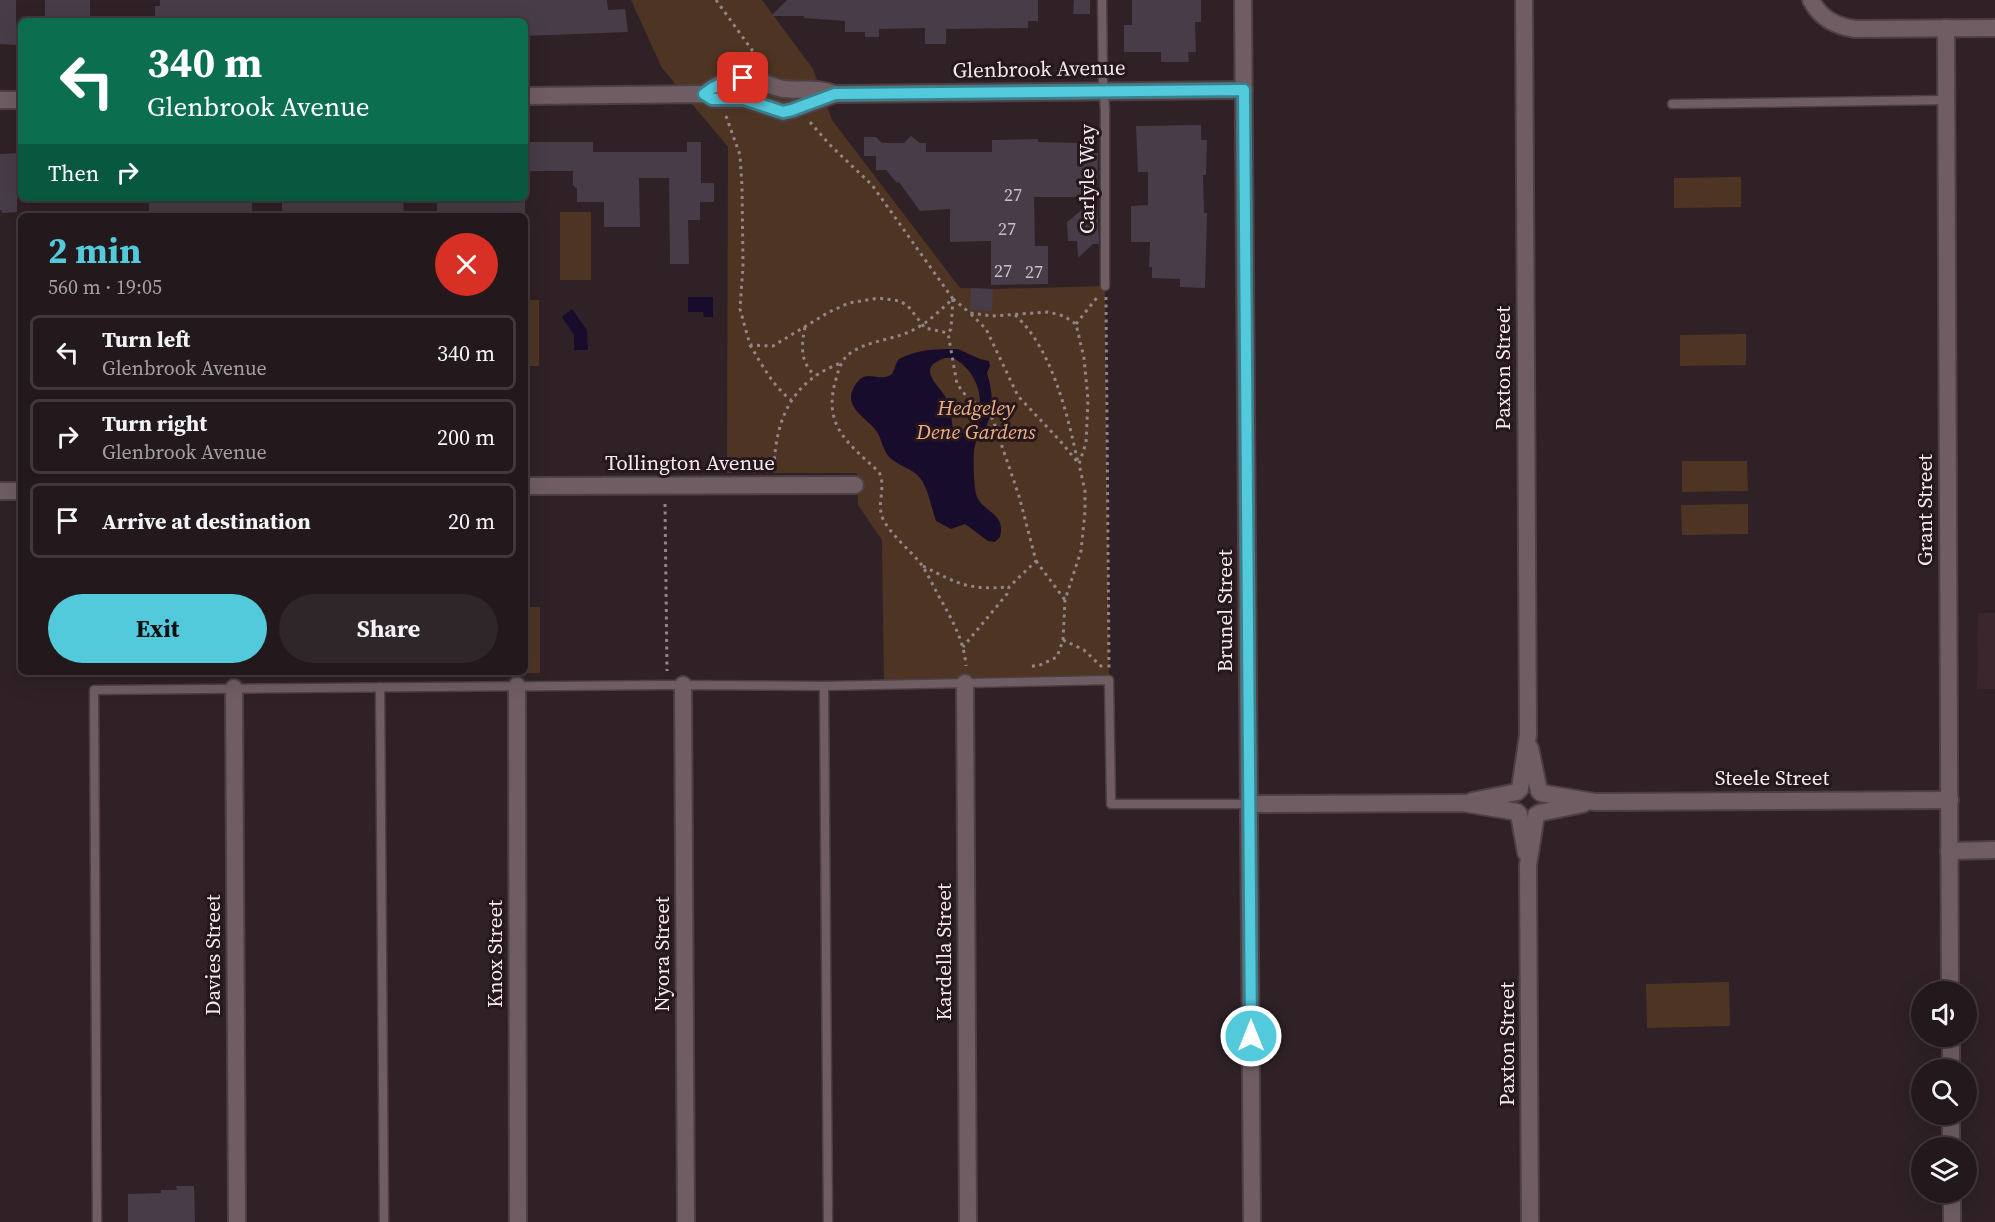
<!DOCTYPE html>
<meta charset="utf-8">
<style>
:root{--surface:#23191c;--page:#2f2629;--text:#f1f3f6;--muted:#a3a0a3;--line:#40383b;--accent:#53cadc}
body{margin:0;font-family:"Source Serif 4",serif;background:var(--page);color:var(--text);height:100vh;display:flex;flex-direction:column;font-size:22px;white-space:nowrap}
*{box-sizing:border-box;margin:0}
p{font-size:20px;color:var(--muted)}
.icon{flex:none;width:33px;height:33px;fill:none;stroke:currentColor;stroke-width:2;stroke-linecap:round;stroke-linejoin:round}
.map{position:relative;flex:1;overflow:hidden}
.side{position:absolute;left:18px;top:213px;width:510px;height:462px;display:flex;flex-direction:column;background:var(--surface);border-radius:9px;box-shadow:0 6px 24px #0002,0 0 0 2px var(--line)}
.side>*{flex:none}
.top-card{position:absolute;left:18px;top:18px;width:510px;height:183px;border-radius:9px;box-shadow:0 6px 24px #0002,0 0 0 2px var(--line);background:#0b6e4f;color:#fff;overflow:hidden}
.buttons{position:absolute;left:1911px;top:981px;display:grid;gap:12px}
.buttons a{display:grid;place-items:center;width:66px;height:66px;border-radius:50%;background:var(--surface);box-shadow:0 6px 24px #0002,0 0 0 2px var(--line);font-size:30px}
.pin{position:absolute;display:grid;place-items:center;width:51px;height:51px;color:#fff;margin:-26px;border-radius:12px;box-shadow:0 3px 9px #0006}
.me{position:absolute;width:66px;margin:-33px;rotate:0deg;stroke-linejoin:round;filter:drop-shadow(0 0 4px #0008)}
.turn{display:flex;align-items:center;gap:21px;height:126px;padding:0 30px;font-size:27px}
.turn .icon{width:78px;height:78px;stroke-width:2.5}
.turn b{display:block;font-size:42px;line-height:51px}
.then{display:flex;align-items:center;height:57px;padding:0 30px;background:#0003;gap:12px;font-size:22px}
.round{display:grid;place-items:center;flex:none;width:63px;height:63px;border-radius:32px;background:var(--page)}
.summary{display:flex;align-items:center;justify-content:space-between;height:102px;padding:0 30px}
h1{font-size:36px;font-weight:700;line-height:45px;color:var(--accent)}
.button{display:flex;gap:12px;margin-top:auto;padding:12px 30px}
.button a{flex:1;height:69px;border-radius:36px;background:var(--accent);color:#111;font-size:24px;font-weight:700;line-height:69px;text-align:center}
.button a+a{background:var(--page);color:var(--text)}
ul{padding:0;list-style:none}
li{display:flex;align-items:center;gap:18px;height:75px;margin:0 12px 9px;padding:0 18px;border:3px solid var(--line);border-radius:9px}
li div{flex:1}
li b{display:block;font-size:22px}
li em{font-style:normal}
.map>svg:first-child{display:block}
.built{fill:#3c262e}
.green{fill:#4e3523}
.water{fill:#180c2d;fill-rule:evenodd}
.building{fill:#473c47}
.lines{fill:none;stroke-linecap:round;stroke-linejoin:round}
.service-casing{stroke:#4c4044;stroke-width:11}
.minor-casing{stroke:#4c4044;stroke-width:20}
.path{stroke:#918589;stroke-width:3;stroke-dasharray:3 4.5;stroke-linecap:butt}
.service{stroke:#6f5d63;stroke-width:8}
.minor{stroke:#6f5d63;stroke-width:16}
.route-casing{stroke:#36838f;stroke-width:15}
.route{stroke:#53cadc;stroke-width:10}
.labels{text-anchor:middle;stroke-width:6;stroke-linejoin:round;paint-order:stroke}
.number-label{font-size:18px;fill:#c9bec3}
.street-label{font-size:21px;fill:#f4e9ec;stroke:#25171c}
.park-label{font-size:21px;font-style:italic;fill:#eeaf83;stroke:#25171c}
</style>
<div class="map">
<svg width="1995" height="1222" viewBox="0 0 1995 1222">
<rect width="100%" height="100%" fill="#2f2126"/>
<path class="built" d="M1978 613H1995V689H1977Z"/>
<g class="green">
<path d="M631 0H762L813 69 832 120 960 288 993 289 1105 286 1109 680 884 683 882 540 858 505 857 473H727L728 147 662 68Z"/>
<path d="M1741 177V207L1674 208V178Z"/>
<rect x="560" y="212" width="31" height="68"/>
<rect x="525" y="300" width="14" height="66"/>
<path d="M1746 334V365L1680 366V335Z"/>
<path d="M1682 461H1747L1748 491 1682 492Z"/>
<path d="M1748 504V534L1682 535 1681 505Z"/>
<path d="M525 607H540V673H510L525 672Z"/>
<path d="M1729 982 1730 1026 1647 1028 1646 984Z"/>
</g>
<g class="water">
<path d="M688 297H713V317H704L703 312H688Z"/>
<path d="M572 309 587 330 588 350H574V335L562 317Z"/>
<path d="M958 349 980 359 989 361 990 366 987 373C993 392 994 409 986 427 983 432 978 437 976 442 972 451 974 479 975 488 977 514 1007 509 1000 537L995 542 988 541 965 524 951 529 936 521C931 507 929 490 920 478 912 468 898 466 889 457 883 450 882 440 877 432 869 419 842 408 854 387 866 366 877 383 891 375 895 371 895 363 899 359 918 349 936 349 958 349ZM945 358H953C981 372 991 414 965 434L953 428C951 419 951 407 947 399 938 384 915 368 945 358Z"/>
</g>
<g class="building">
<path d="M0 0H16V45L0 44Z"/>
<path d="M45 0H90V17H72V21H54V17L45 18Z"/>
<path d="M160 0H607L608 10 625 9 628 32 525 36V21H155V6H160Z"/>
<path d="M787 0H1038V21H1028V28L946 29V44H925V28L879 29V37H865V32H845V21L804 18V16H771Z"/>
<path d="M1074 0H1090V14H1073Z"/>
<path d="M1132 0H1201V22H1195L1196 52H1188L1189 62H1161V52H1124V25H1132Z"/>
<path d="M1201 125V140H1207L1206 175H1203L1204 213H1207L1205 288 1180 287V279L1152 278V267H1149L1150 242H1131V206L1148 205V172H1138L1136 126Z"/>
<path d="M911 136 920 143H926V152H992V140L1038 139V142L1081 143V153H1098L1097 197H1034L1035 246H1048V284L991 285V241L950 242V209L920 211 899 182 897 183 886 170H876V156H864V137H876L882 143H904Z"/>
<path d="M525 142H593V152H687V142H701V183H714V202H700V220H688L689 264H670L669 178H639L640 227H604V202H577V189L573 185V171H525Z"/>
<path d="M21 153V168H17V212L2 213V210H0V154Z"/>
<rect x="149" y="198" width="103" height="18"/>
<path d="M282 198H403L404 216H282Z"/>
<rect x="437" y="198" width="88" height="18"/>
<path d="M1097 198 1099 244H1093L1078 258 1077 241H1068L1067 222Z"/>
<path d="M971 288 993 289 992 311 970 310Z"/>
<path d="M176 1186H194L195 1222H128V1194L161 1193V1190H177Z"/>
</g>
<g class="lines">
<g class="service-casing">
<g id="service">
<path d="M1102 0 1103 81 1105 110V286"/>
<path d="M1672 104 1946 100"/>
<path d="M824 686 828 1222"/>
<path d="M380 687 384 1222"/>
<path d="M97 1222 94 690 666 685 824 686 1109 680 1111 804H1249"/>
</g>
</g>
<g class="minor-casing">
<g id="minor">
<path d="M1243 0 1252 1222"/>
<path d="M1811 0C1820 18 1835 26 1855 29L1995 28"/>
<path d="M1946 28 1950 992"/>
<path d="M704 94C720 80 742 75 761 82 769 84 776 88 784 89 802 91 818 87 835 94L1244 90"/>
<path d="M525 96 704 94 713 99H744L783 112 792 110 835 94"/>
<path d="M0 100H21"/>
<path d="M525 486 855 485"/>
<path d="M0 491H21"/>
<path d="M965 683 968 1222"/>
<path d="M683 685 686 1222"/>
<path d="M517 686 518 1222"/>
<path d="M234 688 237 1222"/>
<path d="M1530 748 1539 791"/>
<path d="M1520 789 1528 735 1524 0"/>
<path d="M1541 793 1595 802 1950 800"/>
<path d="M1472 801 1517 792"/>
<path d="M1249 804 1463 803 1517 812"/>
<path d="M1539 813 1583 804"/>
<path d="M1519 814 1526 853"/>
<path d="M1949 851 1995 850"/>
<path d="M1951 1036V1070"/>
<path d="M1951 1114V1148"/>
<path d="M1952 1192V1222"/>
<path d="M1530 1222 1528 865 1536 815"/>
</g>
</g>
<g class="path">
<path d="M716 0 762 64"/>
<path d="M726 116 740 155 742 187 743 266 740 309 750 345 773 346 829 312 849 303 878 298 900 301 908 306 925 328 948 333"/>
<path d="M810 122 829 144 872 185 953 299C940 310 928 323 913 330 894 340 870 340 852 352 842 358 839 368 836 379 822 426 848 443 879 472 887 488 875 505 884 521 893 537 910 550 921 564 927 573 932 583 937 593 950 616 964 639 966 666"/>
<path d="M1106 297 1109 669"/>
<path d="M953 299 970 313 992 316 1048 312 1064 316 1076 324 1084 358 1088 400 1086 443 1079 464 1085 491V512L1081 551 1065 600 1063 640 1057 657 1040 665 1028 667"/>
<path d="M953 299 951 329 948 333 957 384 967 397 990 414 993 420 1019 496 1036 561 1009 587 1007 594 963 647"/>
<path d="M971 314 986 329 1018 396 1062 443 1079 464"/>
<path d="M1015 315C1052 348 1068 416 1078 463"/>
<path d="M1076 324 1099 295"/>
<path d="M805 327C801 347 800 361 815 376"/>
<path d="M750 345C763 366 772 385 791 400"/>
<path d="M774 467C776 418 792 381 841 363"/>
<path d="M665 504 667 671"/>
<path d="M1036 561 1065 600"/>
<path d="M923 566C958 584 968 590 1009 587"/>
<path d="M1063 640 1084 650 1103 668"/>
</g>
<use href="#service" class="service"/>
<use href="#minor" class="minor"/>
</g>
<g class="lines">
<g class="route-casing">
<path id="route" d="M743 78C729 80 715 85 704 94L712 99H744L783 112 792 110 835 94 1244 90 1251 1036"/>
</g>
<use href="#route" class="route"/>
</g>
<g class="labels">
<g class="number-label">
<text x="1013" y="201">27</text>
<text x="1007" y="235">27</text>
<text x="1003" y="277">27</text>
<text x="1034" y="278">27</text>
</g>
<g class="street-label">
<text transform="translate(1039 69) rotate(-1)" y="7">Glenbrook Avenue</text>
<text transform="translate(1087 179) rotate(-90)" y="7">Carlyle Way</text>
<text transform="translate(1503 368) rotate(-90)" y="7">Paxton Street</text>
<text x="690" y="470">Tollington Avenue</text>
<text transform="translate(1925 510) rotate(-90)" y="7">Grant Street</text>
<text transform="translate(1225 611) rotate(-90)" y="7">Brunel Street</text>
<text x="1772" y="785">Steele Street</text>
<text transform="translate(944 952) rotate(-90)" y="7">Kardella Street</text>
<text transform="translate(495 954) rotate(-90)" y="7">Knox Street</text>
<text transform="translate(662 954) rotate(-90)" y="7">Nyora Street</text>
<text transform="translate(213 955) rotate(-90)" y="7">Davies Street</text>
<text transform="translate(1507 1044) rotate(-90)" y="7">Paxton Street</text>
</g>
<g class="park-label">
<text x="976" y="415">Hedgeley<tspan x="976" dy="24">Dene Gardens</tspan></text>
</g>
</g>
</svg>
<div class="buttons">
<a><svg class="icon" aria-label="sound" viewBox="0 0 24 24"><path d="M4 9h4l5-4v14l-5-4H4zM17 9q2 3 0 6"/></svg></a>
<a><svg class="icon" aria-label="search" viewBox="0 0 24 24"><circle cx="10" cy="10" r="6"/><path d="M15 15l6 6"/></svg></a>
<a><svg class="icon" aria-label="layers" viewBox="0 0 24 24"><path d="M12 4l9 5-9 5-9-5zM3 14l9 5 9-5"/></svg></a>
</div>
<div class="pin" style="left:743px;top:78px;background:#d93025"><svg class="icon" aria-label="arrive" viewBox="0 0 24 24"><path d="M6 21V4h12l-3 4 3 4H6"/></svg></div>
<svg class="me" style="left:1251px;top:1036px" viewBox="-20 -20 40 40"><circle r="17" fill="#53cadc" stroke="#fff" stroke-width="3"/><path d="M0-11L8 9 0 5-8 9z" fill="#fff"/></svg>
<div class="top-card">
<div class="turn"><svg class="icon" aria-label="left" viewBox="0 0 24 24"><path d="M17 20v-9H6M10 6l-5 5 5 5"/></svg><div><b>340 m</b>Glenbrook Avenue</div></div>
<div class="then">Then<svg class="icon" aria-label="right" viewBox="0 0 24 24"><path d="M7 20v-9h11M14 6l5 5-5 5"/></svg></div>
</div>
<section class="side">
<div class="summary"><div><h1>2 min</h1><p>560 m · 19:05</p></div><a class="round" style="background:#d93025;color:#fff"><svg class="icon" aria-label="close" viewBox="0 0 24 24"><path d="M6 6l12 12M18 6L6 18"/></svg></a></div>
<ul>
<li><svg class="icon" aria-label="left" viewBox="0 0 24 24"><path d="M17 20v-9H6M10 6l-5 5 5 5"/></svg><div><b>Turn left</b><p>Glenbrook Avenue</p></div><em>340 m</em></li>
<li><svg class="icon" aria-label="right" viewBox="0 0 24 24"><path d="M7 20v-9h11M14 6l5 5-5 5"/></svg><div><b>Turn right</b><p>Glenbrook Avenue</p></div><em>200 m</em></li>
<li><svg class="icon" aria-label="arrive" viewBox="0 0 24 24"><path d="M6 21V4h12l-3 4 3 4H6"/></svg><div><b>Arrive at destination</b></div><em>20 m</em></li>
</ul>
<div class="button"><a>Exit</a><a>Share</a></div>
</section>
</div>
